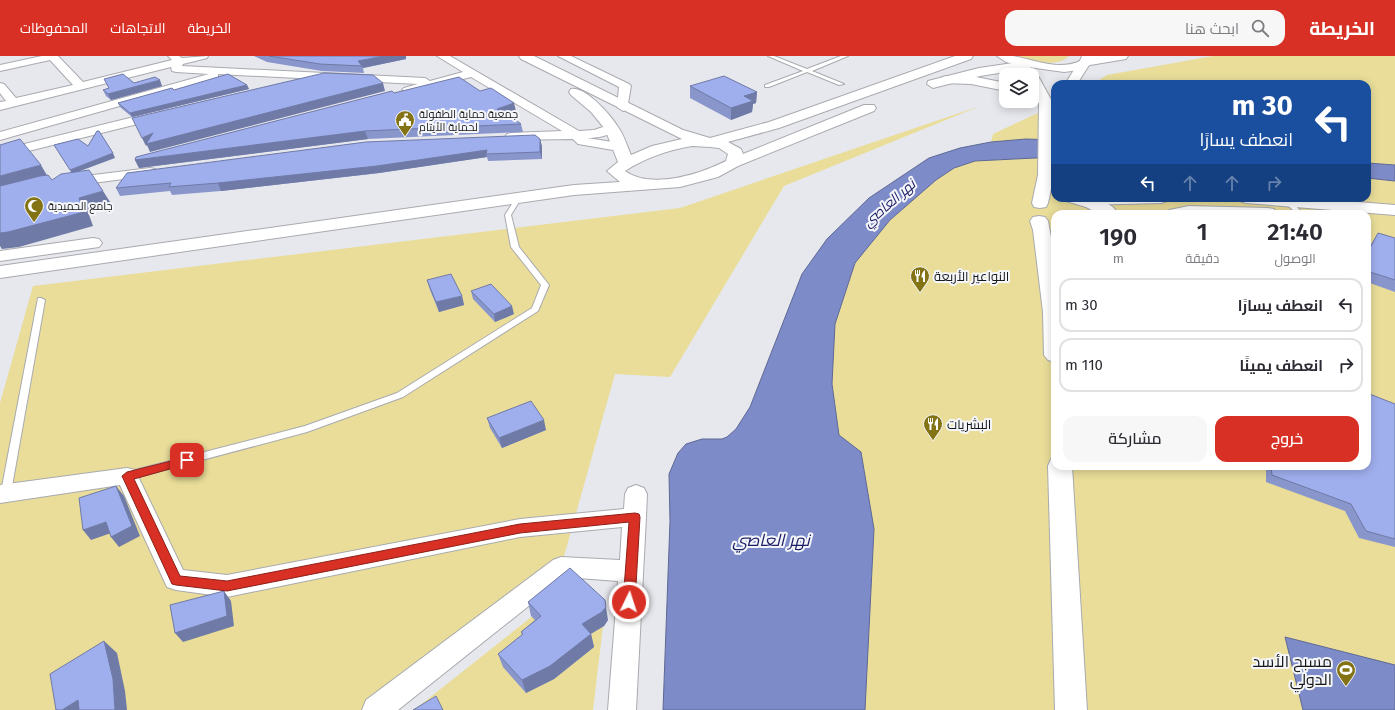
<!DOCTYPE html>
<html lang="ar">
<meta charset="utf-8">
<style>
:root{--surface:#fff;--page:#f7f7f7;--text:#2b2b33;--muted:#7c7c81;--line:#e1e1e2;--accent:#d93025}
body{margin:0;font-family:"Fira Sans",Cairo,sans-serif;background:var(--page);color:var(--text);direction:rtl;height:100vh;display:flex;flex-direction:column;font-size:15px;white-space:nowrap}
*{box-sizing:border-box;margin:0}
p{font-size:13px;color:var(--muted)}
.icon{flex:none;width:22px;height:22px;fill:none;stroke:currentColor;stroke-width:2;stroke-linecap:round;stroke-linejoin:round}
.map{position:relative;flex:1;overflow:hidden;direction:ltr}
.sheet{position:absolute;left:1051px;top:154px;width:320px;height:260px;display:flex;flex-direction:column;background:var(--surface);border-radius:12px;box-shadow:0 2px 10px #0003;direction:rtl}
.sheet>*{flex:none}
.hud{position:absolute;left:1051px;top:24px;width:320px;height:122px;border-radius:12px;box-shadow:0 2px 10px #0003;direction:rtl;background:#1a4fa0;color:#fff;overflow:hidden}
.controls{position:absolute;left:999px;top:12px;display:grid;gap:8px}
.controls a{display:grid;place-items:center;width:40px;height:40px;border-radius:8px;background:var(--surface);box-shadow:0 2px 10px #0003;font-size:20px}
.pin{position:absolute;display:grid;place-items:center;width:34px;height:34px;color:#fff;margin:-17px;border-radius:8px;box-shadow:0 2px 6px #0006}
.me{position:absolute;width:44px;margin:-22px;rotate:4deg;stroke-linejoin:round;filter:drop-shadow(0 0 3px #0008)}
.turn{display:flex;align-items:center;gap:14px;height:84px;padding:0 12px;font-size:18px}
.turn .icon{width:52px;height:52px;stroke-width:2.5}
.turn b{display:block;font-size:28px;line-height:34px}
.lanes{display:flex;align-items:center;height:38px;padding:0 12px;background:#0003;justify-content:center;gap:20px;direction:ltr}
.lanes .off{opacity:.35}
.eta{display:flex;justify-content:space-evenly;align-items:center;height:68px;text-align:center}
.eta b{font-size:24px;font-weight:600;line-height:28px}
.action{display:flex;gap:8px;margin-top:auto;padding:8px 12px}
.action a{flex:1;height:46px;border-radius:12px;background:var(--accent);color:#fff;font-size:16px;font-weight:600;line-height:46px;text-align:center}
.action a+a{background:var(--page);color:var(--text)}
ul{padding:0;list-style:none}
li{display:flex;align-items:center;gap:12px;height:54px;margin:0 8px 6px;padding:0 4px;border:2px solid var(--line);border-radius:12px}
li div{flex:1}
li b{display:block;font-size:15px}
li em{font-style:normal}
header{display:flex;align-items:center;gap:24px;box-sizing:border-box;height:56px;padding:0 20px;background:var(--accent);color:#fff}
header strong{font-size:19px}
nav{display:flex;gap:22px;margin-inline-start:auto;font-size:14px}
.search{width:280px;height:36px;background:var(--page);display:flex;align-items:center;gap:10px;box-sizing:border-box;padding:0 14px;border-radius:12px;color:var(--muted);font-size:15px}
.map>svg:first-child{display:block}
.green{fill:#e9dd99;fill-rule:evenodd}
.water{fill:#7d8bc8;stroke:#5e6894}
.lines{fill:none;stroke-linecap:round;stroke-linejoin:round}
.lane-casing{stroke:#a9aaaf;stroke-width:2}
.street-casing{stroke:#a9aaaf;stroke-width:2}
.secondary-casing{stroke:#a9aaaf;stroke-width:2}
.primary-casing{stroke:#a9aaaf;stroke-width:2}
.highway-casing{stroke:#a9aaaf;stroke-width:2}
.lane{fill:#fff;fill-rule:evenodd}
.street{fill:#fff;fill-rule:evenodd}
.secondary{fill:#fff;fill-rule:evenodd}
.primary{fill:#fff;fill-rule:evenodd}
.highway{fill:#fff;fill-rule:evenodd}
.wall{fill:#8996cc}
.shaded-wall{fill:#6f7aa6}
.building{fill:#9faeed;stroke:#6f7aa6}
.route{fill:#d93025;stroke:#8d1f18}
.labels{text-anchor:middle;stroke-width:4;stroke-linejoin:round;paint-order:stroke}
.far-poi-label{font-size:11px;fill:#171819;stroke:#f4f6fa;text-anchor:start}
.poi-label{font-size:13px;fill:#171819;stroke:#f4f6fa;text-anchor:start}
.water-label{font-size:14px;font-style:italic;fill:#1b1d65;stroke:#f4f6fa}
.near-poi-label{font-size:16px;fill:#171819;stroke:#f4f6fa;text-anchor:end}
.near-water-label{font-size:17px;font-style:italic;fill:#1b1d65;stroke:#f4f6fa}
</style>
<header>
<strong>الخريطة</strong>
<div class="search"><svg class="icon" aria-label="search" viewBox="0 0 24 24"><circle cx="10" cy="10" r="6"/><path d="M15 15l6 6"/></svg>ابحث هنا</div>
<nav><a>الخريطة</a><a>الاتجاهات</a><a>المحفوظات</a></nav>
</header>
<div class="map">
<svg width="1395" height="654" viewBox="0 0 1395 654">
<rect width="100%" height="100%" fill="#e7e8ed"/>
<g class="green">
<path d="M1019 0H1069C1058 12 1032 5 1019 0Z"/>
<path d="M1213 0H1395V109L1367 107V28H1093L1107 19Z"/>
<path d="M1055 49V84L991 86 993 78Z"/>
<path d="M980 50 784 130 670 321 615 318 561 511 361 654H0V347L33 230 680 152Z"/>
<path d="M1055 101V142H1367V122L1395 125V654H865L874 473 861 396 839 379 832 328 835 268 855 207 890 164 936 124 954 112 975 105ZM1055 158H1367V410H1055Z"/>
<path d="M568 532 606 545 593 654H414Z"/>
</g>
<g class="water">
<path d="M1026 83 1055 84V101L975 105 954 112 936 124 890 164 855 207 835 268 832 328 839 379 861 396 874 473 865 654H663L670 465 669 418 678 397 686 388 702 383H722L727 381 736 373 750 351 802 218 827 183 869 142 929 102 960 92 991 86Z"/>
<path d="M1367 107 1395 109V125L1367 122Z"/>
<path d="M1285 581 1395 609V654H1303Z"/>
</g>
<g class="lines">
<g class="lane-casing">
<g id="lane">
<path d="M768 0H774L807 13 841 0H848L812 15 844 28 839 29 807 16 769 31H765V29L803 15Z"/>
<path d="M519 139 522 141 511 159 519 191 549 229 538 255 403 341 307 376 127 424 123 423 122 420 123 417 127 416 305 370 397 337 532 252 541 229 511 191 505 159 517 140Z"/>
<path d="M1280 142H1287L1304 158H1297Z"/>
<path d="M38 242H41L45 244 11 436 10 439 6 440 2 439 1 436Z"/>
</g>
</g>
<g class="street-casing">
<g id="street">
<path d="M42 0H58L83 26 172 4 168 0H179L182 2 208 0 207 2 183 8 182 10 425 22 430 25 463 16 437 0H450L579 75 594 74 612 68 616 69 618 72C612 80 596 82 587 82L619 87 625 91 619 95 578 88 573 83 507 84 505 81 507 78 511 77 562 75 471 21 408 37 402 34 404 32 418 28 218 18V22L0 84V76L209 18 176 16 172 15 171 11 0 54V46L6 45 0 37V27L4 28 16 42 73 29 50 4 0 15V9Z"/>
<path d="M558 0H571L629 28 631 30 627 53 623 55 617 51 619 31Z"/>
<path d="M158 55 162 56 164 59 162 62 0 102V94Z"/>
<path d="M150 112 155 113 157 116 155 119 69 130 64 129 62 126 64 123 69 122Z"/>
<path d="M127 412 135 414 183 514 227 519 520 463 624 453 625 438 628 432 636 429 644 432 647 438 646 461 636 654H608L618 525 565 521 398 654H362L366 644 553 504 561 501 620 504 622 471 520 481 227 541 176 534 167 531 120 429 0 447V429Z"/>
</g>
</g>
<g class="secondary-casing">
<g id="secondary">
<path d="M519 0H534L683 74 710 82 769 66 955 0H973L971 3 779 72 728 86 741 93 743 98 864 49H874L876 52 874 55 738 110 718 121 680 131 574 139 0 222V210L574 129 620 126 607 115 618 106 605 73 591 56 571 39 569 36 571 33C585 30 611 59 618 71 624 79 627 90 631 99L652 90 682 83 521 3ZM692 90 710 91 719 92 728 98 726 105C700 118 652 134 625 115 645 102 668 94 692 90Z"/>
<path d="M1026 5 1030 6 1032 9 1030 12 980 20 933 32 927 28 928 25 979 12Z"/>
<path d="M1075 142H1169L1167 145 1161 147 1082 149 1076 147 1074 144Z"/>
<path d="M1238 142H1308L1395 149V159L1246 147 1240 145Z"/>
<path d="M1189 150 1268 152 1274 153 1276 157 1167 158 1169 154Z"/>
<path d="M93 182 99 183 102 187 99 191 0 205V195Z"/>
</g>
</g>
<g class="primary-casing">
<g id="primary">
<path d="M1085 2 1091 6 1077 28H1065L1081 3Z"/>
<path d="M1032 16 1038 20 1053 47 1054 119 1048 147 1046 151 1040 152 1034 151 1032 147 1038 119 1039 47 1032 33V19H1026Z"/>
<path d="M947 20H971L1006 27V35L971 28 942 27 941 24 942 21Z"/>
<path d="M1064 142C1083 142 1107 140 1119 158H1099L1086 151 1066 145Z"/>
<path d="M1039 160 1045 161 1048 165 1055 203V306L1048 304 1044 299 1043 256 1033 174 1030 165 1033 161Z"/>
<path d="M1055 402V410H1072L1087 654H1055L1048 410 1051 403Z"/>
</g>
</g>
<g class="highway-casing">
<g id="highway">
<path d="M956 0H968L965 5H957Z"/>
<path d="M997 0C1002 0 1008 0 1013 0 1034 4 1058 15 1080 5L1082 0H1128L1126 3 1090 9 1080 14 1064 16 1021 10 1006 6Z"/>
</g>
</g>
<use href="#lane" class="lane"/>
<use href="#street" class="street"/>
<use href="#secondary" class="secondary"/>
<use href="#primary" class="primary"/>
<use href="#highway" class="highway"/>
</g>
<g class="wall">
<path d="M254 0H406V3L363 12 364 17 322 15 267 6Z"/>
<path d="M134 27 162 30 111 44 106 40 103 34Z"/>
<path d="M247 29 249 33 132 61 120 51 118 47 174 34Z"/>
<path d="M690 30 757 36 756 47 753 48 752 56 731 64 690 42Z"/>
<path d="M480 35 516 55 507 58 521 68 523 76 368 83 139 112 135 104 394 37Z"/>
<path d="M542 90V103L488 105 487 101 379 117 221 135 172 139 170 135 120 140 116 132Z"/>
<path d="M1378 177 1395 182V236L1367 226V193H1368Z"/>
<path d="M427 224 462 240 464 249 439 256 430 234Z"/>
<path d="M471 235 514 258 495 266 473 243Z"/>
<path d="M1395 348V491L1359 482 1345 455 1266 426V413L1261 410H1367Z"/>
<path d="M487 362 546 374 502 392 490 372Z"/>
<path d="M528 546 608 564 604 570 591 578 594 591 554 623 526 637 503 611 498 598 522 579 521 576 535 564 531 560Z"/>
</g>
<g class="shaded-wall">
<path d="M384 0H406V3L363 12 362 10 358 5Z"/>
<path d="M160 24 162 30 111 44 108 38Z"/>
<path d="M383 27 385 35 150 96 147 89 146 90 142 82 153 77Z"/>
<path d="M247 29 249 33 132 61 130 57Z"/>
<path d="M757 36 756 47 753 48 752 56 731 64V52L744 40Z"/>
<path d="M514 47 516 55 498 61 497 53Z"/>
<path d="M365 75 368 83 139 112 135 104Z"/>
<path d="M540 83 542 90V103L540 96Z"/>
<path d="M487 94 486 98 487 101 379 117 221 135 218 127Z"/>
<path d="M113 97 115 102 72 118 70 114Z"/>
<path d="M41 109 49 123 0 136V120Z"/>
<path d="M103 135 112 149 88 156 93 170 19 191 2 193 0 190V177L79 142Z"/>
<path d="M462 240 464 249 439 256 436 246Z"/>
<path d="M512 250 514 258 495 266 494 258Z"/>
<path d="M544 364 546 374 502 392 499 382Z"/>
<path d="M116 430 124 440 140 480 119 491 111 481Z"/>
<path d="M106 466 114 476 91 484 83 474Z"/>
<path d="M224 535 231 545 234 570 183 586 175 577Z"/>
<path d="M606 551 608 564 604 570 585 581 582 568Z"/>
<path d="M591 578 594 591 554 623 526 637 522 624Z"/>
<path d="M104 585 117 597 125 635 127 654H115Z"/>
<path d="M78 644 90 654H62Z"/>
</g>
<g class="building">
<path d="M269 0H384L358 5 362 10 320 8Z"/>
<path d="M324 17 373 19 383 27 146 88 153 77 142 82 132 62Z"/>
<path d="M123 18 134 27 155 21 160 24 108 38 103 34 109 32 104 23Z"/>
<path d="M228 18 247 29 130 57 118 47 172 32 174 34Z"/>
<path d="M724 20 757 36 744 40 753 45 731 52 690 30Z"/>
<path d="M459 21 480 35 491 32 514 47 497 53 503 55 521 68 365 75 135 104 136 101 392 35 394 37Z"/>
<path d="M97 75H99L113 97 70 114 54 89 78 83 88 90Z"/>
<path d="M535 79 540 83V96L486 98 487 94 377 110 218 127 169 131 171 127 116 132 127 117 366 86Z"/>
<path d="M20 83 41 109 0 120V89Z"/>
<path d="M89 114 103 135 79 142 84 156 8 176 0 177V130L40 120 48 119 52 124 61 118Z"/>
<path d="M1378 177 1395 182V224L1367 215V193L1369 194Z"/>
<path d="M451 218 462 240 436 246 427 224Z"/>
<path d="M491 228 512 250 494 258 471 235Z"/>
<path d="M1367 337 1395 348V483L1366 475 1351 448 1272 419 1271 410H1367Z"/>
<path d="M531 345 544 364 499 382 487 362Z"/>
<path d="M116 430 132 470 111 481 106 466 83 474 79 442Z"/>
<path d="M570 512 605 544 606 551 602 556 582 568 591 578 550 610 522 624 498 598 523 578 521 576 541 560 528 546Z"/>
<path d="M224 535 227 560 175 577 170 549Z"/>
<path d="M104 585 113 623 115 654H79L78 644 62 654H56L50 618Z"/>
<path d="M436 640 443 654H413Z"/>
</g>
<path class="route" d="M187 401 191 402 192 404 191 407 134 423 180 520 227 525 520 468 635 457 639 458 640 461 635 546 633 550 629 551 625 550 623 546 629 466 520 477 227 535 176 529 172 528 122 420 127 416Z"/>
<defs>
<g id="civic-pin" transform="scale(1)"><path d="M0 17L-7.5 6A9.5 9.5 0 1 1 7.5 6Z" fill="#837315" stroke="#f4f6fa"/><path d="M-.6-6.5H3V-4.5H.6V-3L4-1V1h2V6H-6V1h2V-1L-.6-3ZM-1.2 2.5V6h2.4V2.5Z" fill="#fff"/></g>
<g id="mosque-pin" transform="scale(1)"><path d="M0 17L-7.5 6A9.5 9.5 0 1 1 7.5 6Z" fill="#837315" stroke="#f4f6fa"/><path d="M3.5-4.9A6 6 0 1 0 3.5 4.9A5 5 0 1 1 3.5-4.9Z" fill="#fff"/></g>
<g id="restaurant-pin" transform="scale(1)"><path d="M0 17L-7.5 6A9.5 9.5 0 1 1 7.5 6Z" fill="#837315" stroke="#f4f6fa"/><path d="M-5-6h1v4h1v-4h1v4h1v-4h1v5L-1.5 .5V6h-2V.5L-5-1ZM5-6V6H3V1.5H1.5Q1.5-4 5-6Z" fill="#fff"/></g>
<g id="stadium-pin" transform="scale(1)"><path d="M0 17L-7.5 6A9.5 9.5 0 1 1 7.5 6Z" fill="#837315" stroke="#f4f6fa"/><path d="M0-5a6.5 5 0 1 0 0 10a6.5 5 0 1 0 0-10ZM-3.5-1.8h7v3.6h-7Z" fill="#fff"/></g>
</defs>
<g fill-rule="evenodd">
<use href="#civic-pin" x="405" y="64"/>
<use href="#mosque-pin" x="34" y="150"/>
<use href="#restaurant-pin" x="920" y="220"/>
<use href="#restaurant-pin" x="933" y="368"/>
<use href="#stadium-pin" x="1346" y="614"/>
</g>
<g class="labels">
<g class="far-poi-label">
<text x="419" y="62">جمعية حماية الطفولة<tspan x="419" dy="13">لحماية الأيتام</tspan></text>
<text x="48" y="154">جامع الحميدية</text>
</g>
<g class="poi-label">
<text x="934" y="225">النواعير الأربعة</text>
<text x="947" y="373">البشريات</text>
</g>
<g class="water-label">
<text transform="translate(889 147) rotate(-41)" y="5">نهر العاصي</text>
</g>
<g class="near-poi-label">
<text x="1332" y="611">مسبح الأسد<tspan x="1332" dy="18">الدولي</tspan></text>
</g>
<g class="near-water-label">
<text x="771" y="490">نهر العاصي</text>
</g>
</g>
</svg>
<div class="controls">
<a><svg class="icon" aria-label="layers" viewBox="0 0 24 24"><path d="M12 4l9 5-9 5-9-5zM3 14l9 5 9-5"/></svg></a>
</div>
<div class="pin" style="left:187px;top:404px;background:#d93025"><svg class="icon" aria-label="arrive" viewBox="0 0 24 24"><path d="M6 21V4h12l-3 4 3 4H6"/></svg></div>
<svg class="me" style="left:629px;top:546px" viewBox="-20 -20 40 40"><circle r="17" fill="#d93025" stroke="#fff" stroke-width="3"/><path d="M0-11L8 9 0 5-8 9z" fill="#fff"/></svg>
<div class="hud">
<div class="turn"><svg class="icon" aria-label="left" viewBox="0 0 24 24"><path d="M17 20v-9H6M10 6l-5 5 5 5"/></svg><div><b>30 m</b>انعطف يسارًا</div></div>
<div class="lanes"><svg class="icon" aria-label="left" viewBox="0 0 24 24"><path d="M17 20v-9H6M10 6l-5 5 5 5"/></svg><svg class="icon off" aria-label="ahead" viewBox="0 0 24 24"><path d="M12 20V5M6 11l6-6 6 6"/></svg><svg class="icon off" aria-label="ahead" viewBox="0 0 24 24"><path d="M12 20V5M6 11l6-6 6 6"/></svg><svg class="icon off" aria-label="right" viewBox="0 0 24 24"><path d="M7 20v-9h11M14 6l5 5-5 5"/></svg></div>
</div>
<section class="sheet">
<div class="eta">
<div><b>21:40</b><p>الوصول</p></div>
<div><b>1</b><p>دقيقة</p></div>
<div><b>190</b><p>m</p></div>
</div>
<ul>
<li><svg class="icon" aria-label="left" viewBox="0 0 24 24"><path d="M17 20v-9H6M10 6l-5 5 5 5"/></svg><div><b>انعطف يسارًا</b></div><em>30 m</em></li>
<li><svg class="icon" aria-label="right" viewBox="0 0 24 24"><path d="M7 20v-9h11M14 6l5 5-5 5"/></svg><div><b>انعطف يمينًا</b></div><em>110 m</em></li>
</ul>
<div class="action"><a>خروج</a><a>مشاركة</a></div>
</section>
</div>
